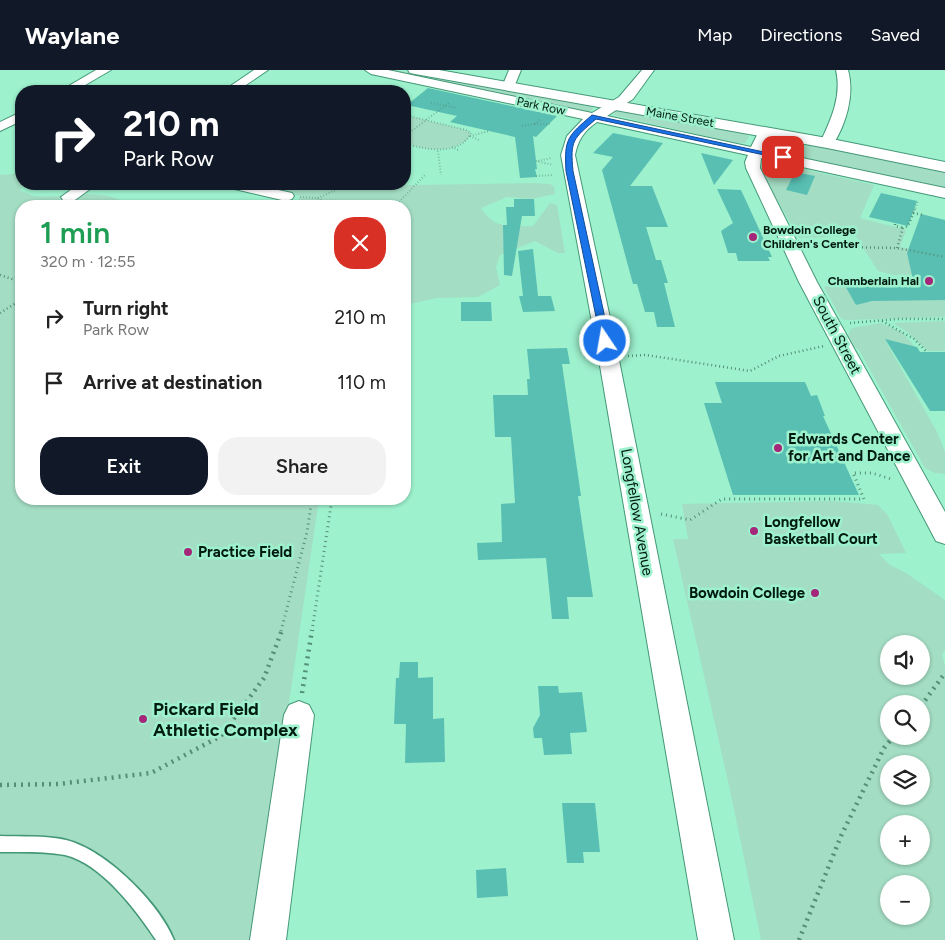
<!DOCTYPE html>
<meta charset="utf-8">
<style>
:root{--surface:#fff;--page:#f2f2f2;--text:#222;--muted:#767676;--accent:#111827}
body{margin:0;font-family:Figtree,sans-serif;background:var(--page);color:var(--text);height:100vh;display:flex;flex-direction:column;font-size:19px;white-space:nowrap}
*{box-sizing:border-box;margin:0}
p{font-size:16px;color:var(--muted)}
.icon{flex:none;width:28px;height:28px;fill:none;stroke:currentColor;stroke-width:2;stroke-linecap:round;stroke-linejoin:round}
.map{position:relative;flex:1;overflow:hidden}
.details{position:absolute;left:15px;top:130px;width:396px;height:305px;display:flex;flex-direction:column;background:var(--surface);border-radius:20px;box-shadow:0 1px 4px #0004}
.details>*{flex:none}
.top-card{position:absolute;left:15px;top:15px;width:396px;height:105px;border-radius:20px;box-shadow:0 1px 4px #0004;background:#111827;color:#fff;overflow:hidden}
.tools{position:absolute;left:880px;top:565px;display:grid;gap:10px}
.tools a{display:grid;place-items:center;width:50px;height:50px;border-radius:50%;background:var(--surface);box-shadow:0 1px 4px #0004;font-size:25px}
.pin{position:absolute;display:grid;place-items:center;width:42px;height:42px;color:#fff;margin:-21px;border-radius:10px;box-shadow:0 2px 8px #0006}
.me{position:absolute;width:55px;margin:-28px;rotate:348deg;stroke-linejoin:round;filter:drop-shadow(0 0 4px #0008)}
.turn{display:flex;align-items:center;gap:18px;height:105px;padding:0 25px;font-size:22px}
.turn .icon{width:65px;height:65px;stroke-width:2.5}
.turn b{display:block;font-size:35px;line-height:42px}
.round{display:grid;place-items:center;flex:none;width:52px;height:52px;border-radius:20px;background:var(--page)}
.headline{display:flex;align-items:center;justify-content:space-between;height:85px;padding:0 25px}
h1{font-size:30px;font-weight:600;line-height:38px;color:#1e9e55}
.primary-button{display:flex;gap:10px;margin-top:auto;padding:10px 25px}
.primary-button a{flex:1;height:58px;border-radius:20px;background:var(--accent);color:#fff;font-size:20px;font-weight:600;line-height:58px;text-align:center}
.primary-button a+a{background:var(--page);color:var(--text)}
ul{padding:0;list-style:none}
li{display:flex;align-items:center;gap:15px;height:65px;padding:0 25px}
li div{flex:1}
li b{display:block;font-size:19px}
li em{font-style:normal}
header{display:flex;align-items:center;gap:30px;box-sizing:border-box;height:70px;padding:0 25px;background:var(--accent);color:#fff}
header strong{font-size:24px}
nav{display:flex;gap:28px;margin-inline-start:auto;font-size:18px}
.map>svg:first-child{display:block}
.green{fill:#a3ddc3;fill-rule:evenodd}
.building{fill:#59bfb3}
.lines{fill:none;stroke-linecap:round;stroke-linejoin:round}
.service-casing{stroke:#449877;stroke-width:3}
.minor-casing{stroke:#449877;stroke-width:2}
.tertiary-casing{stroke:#449877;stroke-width:2}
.path-far3{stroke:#568f77;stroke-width:2;stroke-dasharray:0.5 2.5;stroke-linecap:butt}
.path-far2{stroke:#568f77;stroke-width:2.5;stroke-dasharray:1 3;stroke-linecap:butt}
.path-far1{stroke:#568f77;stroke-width:3;stroke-dasharray:1 4;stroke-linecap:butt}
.path{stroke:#568f77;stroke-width:4.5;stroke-dasharray:2 5;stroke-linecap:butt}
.service{fill:#fff;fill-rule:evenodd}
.minor{fill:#fff;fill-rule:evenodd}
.tertiary{fill:#fff;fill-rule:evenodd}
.route{fill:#1a73e8;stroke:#114b97}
.poi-dot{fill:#a4277a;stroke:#9df1cd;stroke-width:2}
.labels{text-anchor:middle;stroke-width:5;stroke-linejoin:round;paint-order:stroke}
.far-street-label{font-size:12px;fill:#021b11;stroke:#9df1cd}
.far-poi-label{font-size:12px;font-weight:bold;fill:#021b11;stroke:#9df1cd;text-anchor:start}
.street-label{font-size:15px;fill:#021b11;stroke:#9df1cd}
.poi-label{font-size:15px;font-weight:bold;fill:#021b11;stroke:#9df1cd;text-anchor:start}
.near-poi-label{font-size:18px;font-weight:bold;fill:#021b11;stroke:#9df1cd;text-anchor:start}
</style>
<header>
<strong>Waylane</strong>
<nav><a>Map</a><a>Directions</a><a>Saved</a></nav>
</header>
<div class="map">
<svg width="945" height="870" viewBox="0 0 945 870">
<rect width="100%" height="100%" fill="#9df1cd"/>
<g class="green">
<path d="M382 0H396L585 34 591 35 593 39 587 43Z"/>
<path d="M619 40 745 62 749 67 745 73H735L614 45 615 41Z"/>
<path d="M405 45 466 60 471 63C468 71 463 73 456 76 438 83 423 78 405 74Z"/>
<path d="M777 69 945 101V120L765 78 763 75 765 72Z"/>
<path d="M759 89 874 115 860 148 906 160 900 177 945 186 909 188 912 205H894L878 201 856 166 799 168 761 102 758 91Z"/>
<path d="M15 104 21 108 23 114 20 121C25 122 30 125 35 126 65 129 104 115 130 136H21V429H319L254 870H0V105Z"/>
<path d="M534 113 550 114 554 117 555 124 531 129 507 127 481 138C495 160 510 156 533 156L550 133 557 135 565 183H558L535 171 500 185 496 197 500 215 478 227 437 228 405 235V136H297L300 126 235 114H319L350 116Z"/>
<path d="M844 214 856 235 877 229 945 230V247L845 250 841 248 824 217Z"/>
<path d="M945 251V281H928L907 262 893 253Z"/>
<path d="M881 253 902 262 914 276 885 270 937 362 945 382V404L935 403 925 398 859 280C851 275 844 267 852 258Z"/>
<path d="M831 431 878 435 887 444 906 483 879 484 890 495 906 503 945 530V579L942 585 945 595V870H761L730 720 673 469H688L682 434ZM889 574H921V606H889ZM889 634H921V666H889ZM889 694H921V726H889ZM889 754H921V786H889ZM889 814H921V846H889Z"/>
</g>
<g class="building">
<path d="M428 18 557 46 536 67 533 66 537 99H535L537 107 520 108 515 67 450 52 457 46 407 35Z"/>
<path d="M613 63 663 73 630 116H652L668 157H646L656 190H661L668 213H664L675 257H657L654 242H645L637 214H633L602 100 613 87 593 83Z"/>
<path d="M701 83 733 90 714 115Z"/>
<path d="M795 102 815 106 807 125 786 120Z"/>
<path d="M717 119 741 120 772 187H768L770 191H738L736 183H728L721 161 733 153Z"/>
<path d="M881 123 917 131 908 156 869 147Z"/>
<path d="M514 129H534L535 146H522L512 206 504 205 503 155H507L506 137H514Z"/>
<path d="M921 144 945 150V230L872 231 856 235 844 214H914L907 183Z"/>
<path d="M533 179 538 226H551L555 241 523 242 519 226H523L518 181Z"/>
<path d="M461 232H491L492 251H461Z"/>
<path d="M885 269 917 277 920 282H945V341H930Z"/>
<path d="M567 278 570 294H562L581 426H578L593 527H567L569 549H552L546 488 478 490 477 473 502 472 501 434 515 433 511 367H495L493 325H528L527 309H530L527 279Z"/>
<path d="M715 312H805L811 326 817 325 825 346H823L859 425H733L704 333H722Z"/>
<path d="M400 592H418V608L433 607V649L444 648 445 692 405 693 406 654H394L396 608H399Z"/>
<path d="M538 616H558L559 623 582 622 587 662 570 663 572 684 544 685 542 668H534L533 658 540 645Z"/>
<path d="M562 733H595L600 782H583L584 793H567Z"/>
<path d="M506 798 508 826 477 828 476 800Z"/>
</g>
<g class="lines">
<g class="service-casing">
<path id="service" d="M0 766C22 767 45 765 66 770 106 780 159 833 174 870H156C136 840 102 794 65 785 44 781 21 782 0 782Z"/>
</g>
<g class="minor-casing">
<g id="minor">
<path d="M96 0H111L75 21H60Z"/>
<path d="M254 0H268L237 21H223Z"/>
<path d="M365 0H388L592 43 619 27 642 0H654L633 29 607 46 751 77 757 65 762 64 769 68 764 80 945 118V128L761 88 760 98 817 212 945 442V474L936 471 799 212 746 98 745 92 748 85 597 52C584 61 578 70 575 85L619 290 734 870H698L599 290 561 85 567 66 583 49 371 4Z"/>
<path d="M509 0H521L514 17 508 21 502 17Z"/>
<path d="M836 0H848C855 25 846 55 832 76H822L820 73C831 50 842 26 836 0Z"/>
<path d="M21 42V51L0 61V52Z"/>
<path d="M79 114H97L75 130H63L61 127Z"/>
<path d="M223 114H251L292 123 294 126 292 129 286 131 226 117Z"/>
<path d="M299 631 309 635 314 645 286 870H250L284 645 289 635Z"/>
</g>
</g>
<g class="tertiary-casing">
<path id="tertiary" d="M408 0H439L827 68 945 92V102L827 78 415 4 410 3Z"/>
</g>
<g class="path-far3">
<path d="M431 33 457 38"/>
<path d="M405 45 466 60 471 63C459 87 425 79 405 74"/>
<path d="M540 50 535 54H550"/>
<path d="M522 56 535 54"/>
<path d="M405 66 450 32"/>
<path d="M470 66 489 61"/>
<path d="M470 66 481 71"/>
<path d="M452 77 460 81"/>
<path d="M438 81 441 105"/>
<path d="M536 91 553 95"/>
<path d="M538 91 551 88"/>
<path d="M405 94 409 89"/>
<path d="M536 106 553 105"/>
<path d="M300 127 317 128 335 136"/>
<path d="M318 128 349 114"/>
<path d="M395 136 425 105"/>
<path d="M914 141 918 131"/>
</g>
<g class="path-far2">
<path d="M913 143 923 145"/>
<path d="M895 154V156L903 158"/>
<path d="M842 177 897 178 945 187"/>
<path d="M897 178 903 158 908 156 915 139"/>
<path d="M0 205 21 212"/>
<path d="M861 209 913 208"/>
<path d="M864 209 872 214"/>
<path d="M0 243 21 230"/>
<path d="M882 251 914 269 927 282"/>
<path d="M850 253 898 249H945"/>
<path d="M628 286 646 285 750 301 779 286 824 276"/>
</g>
<g class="path-far1">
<path d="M661 444 690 450 722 429H864L853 403H872L891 409"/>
<path d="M281 561 307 462 312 429"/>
<path d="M312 561 332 429"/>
</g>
<g class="path">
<path d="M302 623 312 560"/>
<path d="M921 636 945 603"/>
<path d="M0 715 58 714 151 703 221 666 264 608 282 560"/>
<path d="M799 870 841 766 884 678 894 666"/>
</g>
<use href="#service" class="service"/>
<use href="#minor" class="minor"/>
<use href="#tertiary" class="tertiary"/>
</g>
<path class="route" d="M592 45 787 87 783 89 596 49C573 69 570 70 573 101L610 271 605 274 601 271 566 101C564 68 568 66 592 45Z"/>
<g class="poi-dot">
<circle cx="753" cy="167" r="5"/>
<circle cx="929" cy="211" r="5"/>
<circle cx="778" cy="378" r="5"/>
<circle cx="754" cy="461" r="5"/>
<circle cx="188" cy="482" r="5"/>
<circle cx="815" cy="523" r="5"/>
<circle cx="143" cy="649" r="5"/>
</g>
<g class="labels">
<g class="far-street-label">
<text transform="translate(541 36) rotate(12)" y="4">Park Row</text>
<text transform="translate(680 47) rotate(10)" y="4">Maine Street</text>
</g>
<g class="far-poi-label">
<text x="763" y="164">Bowdoin College<tspan x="763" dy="14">Children's Center</tspan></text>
<text x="919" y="215" text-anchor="end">Chamberlain Hal</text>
</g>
<g class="street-label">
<text transform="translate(837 265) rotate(62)" y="5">South Street</text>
<text transform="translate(637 442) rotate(80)" y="5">Longfellow Avenue</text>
</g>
<g class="poi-label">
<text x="788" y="374">Edwards Center<tspan x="788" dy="17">for Art and Dance</tspan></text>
<text x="764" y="457">Longfellow<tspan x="764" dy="17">Basketball Court</tspan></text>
<text x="198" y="487">Practice Field</text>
<text x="805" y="528" text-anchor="end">Bowdoin College</text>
</g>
<g class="near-poi-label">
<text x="153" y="645">Pickard Field<tspan x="153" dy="21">Athletic Complex</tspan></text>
</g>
</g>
</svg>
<div class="tools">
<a><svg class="icon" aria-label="sound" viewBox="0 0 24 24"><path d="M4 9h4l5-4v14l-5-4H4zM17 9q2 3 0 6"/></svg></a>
<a><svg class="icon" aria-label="search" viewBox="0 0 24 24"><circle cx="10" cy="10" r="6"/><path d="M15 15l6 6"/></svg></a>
<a><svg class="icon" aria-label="layers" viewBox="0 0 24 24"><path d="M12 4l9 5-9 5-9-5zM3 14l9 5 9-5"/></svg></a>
<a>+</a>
<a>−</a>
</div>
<div class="pin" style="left:783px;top:87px;background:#d93025"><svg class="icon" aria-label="arrive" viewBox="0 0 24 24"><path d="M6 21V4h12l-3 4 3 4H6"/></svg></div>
<svg class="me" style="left:605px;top:271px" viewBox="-20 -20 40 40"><circle r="17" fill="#1a73e8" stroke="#fff" stroke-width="3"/><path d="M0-11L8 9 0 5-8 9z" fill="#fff"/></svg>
<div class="top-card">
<div class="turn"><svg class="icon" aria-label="right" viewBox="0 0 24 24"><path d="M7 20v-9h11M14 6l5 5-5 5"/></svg><div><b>210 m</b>Park Row</div></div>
</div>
<section class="details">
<div class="headline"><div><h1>1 min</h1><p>320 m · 12:55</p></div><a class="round" style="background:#d93025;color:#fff"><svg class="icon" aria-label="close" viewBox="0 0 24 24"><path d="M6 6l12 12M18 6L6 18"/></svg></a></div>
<ul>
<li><svg class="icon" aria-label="right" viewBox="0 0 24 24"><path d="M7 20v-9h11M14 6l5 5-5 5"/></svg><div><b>Turn right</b><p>Park Row</p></div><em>210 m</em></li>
<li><svg class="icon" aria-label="arrive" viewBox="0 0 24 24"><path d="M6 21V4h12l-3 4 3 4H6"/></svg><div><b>Arrive at destination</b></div><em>110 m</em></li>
</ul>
<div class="primary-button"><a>Exit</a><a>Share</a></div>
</section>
</div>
